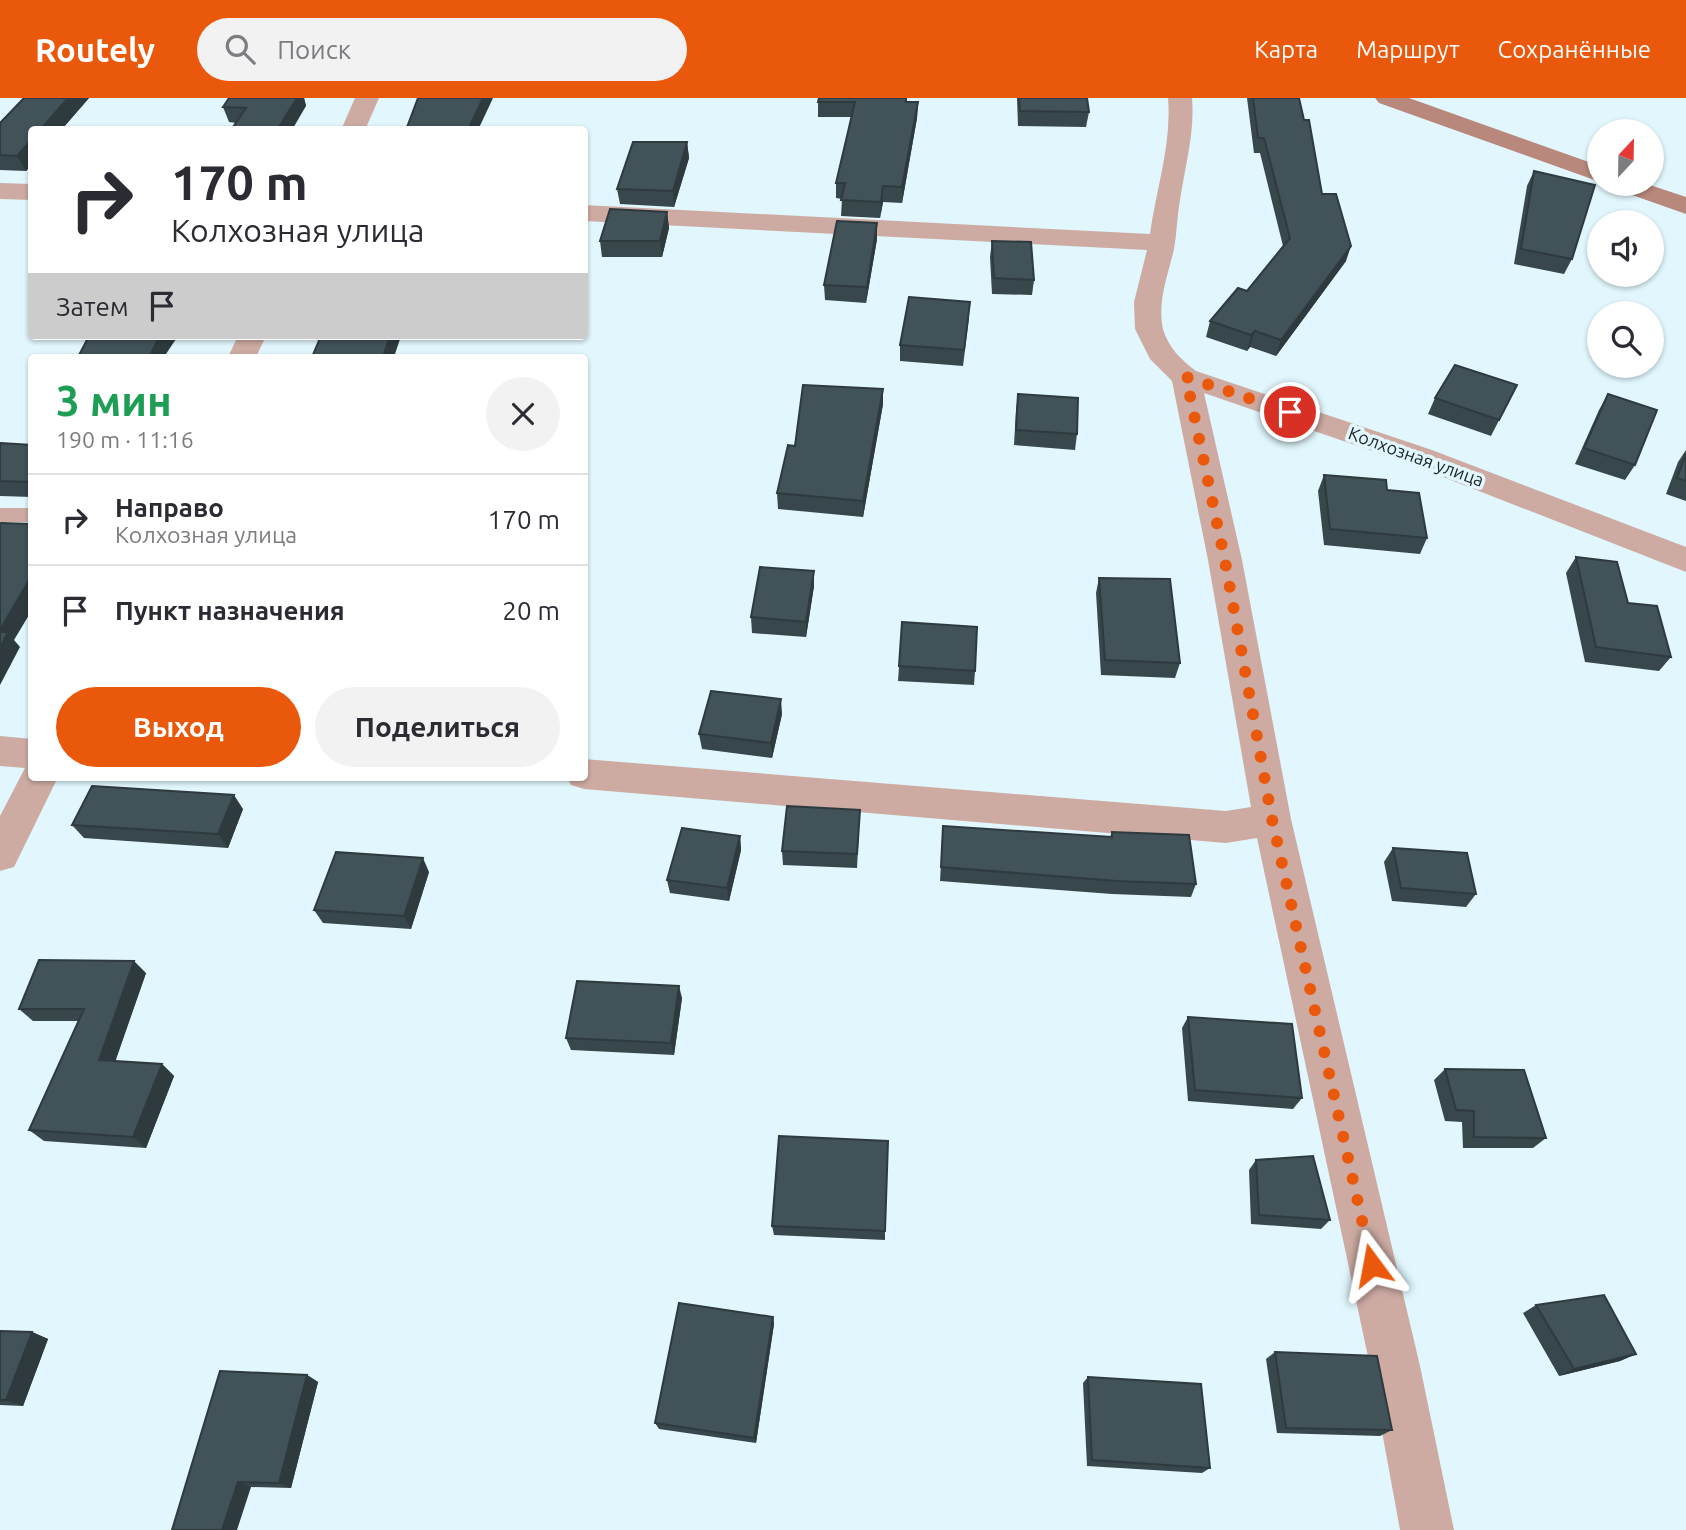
<!DOCTYPE html>
<html lang="ru">
<meta charset="utf-8">
<style>
:root{--surface:#fff;--page:#f2f2f3;--text:#2b2b33;--muted:#7c7c81;--line:#e1e1e2;--accent:#ea580c}
body{margin:0;font-family:Ubuntu,sans-serif;background:var(--page);color:var(--text);height:100vh;display:flex;flex-direction:column;font-size:26px;white-space:nowrap}
*{box-sizing:border-box;margin:0}
p{font-size:23px;color:var(--muted)}
.icon{flex:none;width:38px;height:38px;fill:none;stroke:currentColor;stroke-width:2;stroke-linecap:round;stroke-linejoin:round}
.map{position:relative;flex:1;overflow:hidden}
.drawer{position:absolute;left:28px;top:256px;width:560px;height:427px;display:flex;flex-direction:column;background:var(--surface);border-radius:7px;box-shadow:0 2px 5px #0004}
.drawer>*{flex:none}
.hud{position:absolute;left:28px;top:28px;width:560px;height:214px;border-radius:7px;box-shadow:0 2px 5px #0004;background:#fff;color:var(--text);overflow:hidden}
.needle{width:46px;rotate:22deg}
.fabs{position:absolute;left:1587px;top:21px;display:grid;gap:14px}
.fabs a{display:grid;place-items:center;width:77px;height:77px;border-radius:50%;background:var(--surface);box-shadow:0 2px 5px #0004;font-size:35px}
.pin{position:absolute;display:grid;place-items:center;width:60px;height:60px;color:#fff;margin:-30px;border:4px solid #fff;border-radius:50%;box-shadow:0 2px 7px #0007}
.me{position:absolute;width:77px;margin:-38px;rotate:347deg;stroke-linejoin:round;filter:drop-shadow(0 0 5px #0008)}
.turn{display:flex;align-items:center;gap:24px;height:147px;padding:0 28px;font-size:32px}
.turn .icon{width:91px;height:91px;stroke-width:2.5}
.turn b{display:block;font-size:49px;line-height:60px}
.then{display:flex;align-items:center;height:66px;padding:0 28px;background:#0003;gap:14px;font-size:26px}
.round{display:grid;place-items:center;flex:none;width:74px;height:74px;border-radius:37px;background:var(--page)}
.overview{display:flex;align-items:center;justify-content:space-between;height:119px;padding:0 28px}
h1{font-size:42px;font-weight:600;line-height:52px;color:#1e9e55}
.button{display:flex;gap:14px;margin-top:auto;padding:14px 28px}
.button a{flex:1;height:80px;border-radius:42px;background:var(--accent);color:#fff;font-size:28px;font-weight:600;line-height:80px;text-align:center}
.button a+a{background:var(--page);color:var(--text)}
ul{padding:0;list-style:none}
li{display:flex;align-items:center;gap:21px;height:91px;padding:0 28px;border-top:2px solid var(--line)}
li div{flex:1}
li b{display:block;font-size:26px}
li em{font-style:normal}
header{display:flex;align-items:center;gap:42px;box-sizing:border-box;height:98px;padding:0 35px;background:var(--accent);color:#fff}
header strong{font-size:33px}
nav{display:flex;gap:38px;margin-inline-start:auto;font-size:24px}
.search{width:490px;height:63px;background:var(--page);display:flex;align-items:center;gap:18px;box-sizing:border-box;padding:0 24px;border-radius:38px;color:var(--muted);font-size:26px}
.map>svg:first-child{display:block}
.lines{fill:none;stroke-linecap:round;stroke-linejoin:round}
.lane{fill:#cdaba3;fill-rule:evenodd}
.street{fill:#cdaba3;fill-rule:evenodd}
.secondary{fill:#b8887d;fill-rule:evenodd}
.wall{fill:#38474c}
.shaded-wall{fill:#2e3a3e}
.building{fill:#415358;stroke:#2e3a3e;stroke-width:2}
.route{stroke:#ea580c;stroke-width:12;stroke-dasharray:0 21.6}
.labels{text-anchor:middle;stroke-width:7;stroke-linejoin:round;paint-order:stroke}
.far-street-label{font-size:18px;fill:#1e2628;stroke:#e1f7fd}
</style>
<header>
<strong>Routely</strong>
<div class="search"><svg class="icon" aria-label="search" viewBox="0 0 24 24"><circle cx="10" cy="10" r="6"/><path d="M15 15l6 6"/></svg>Поиск</div>
<nav><a>Карта</a><a>Маршрут</a><a>Сохранённые</a></nav>
</header>
<div class="map">
<svg width="1686" height="1432" viewBox="0 0 1686 1432">
<rect width="100%" height="100%" fill="#e1f7fd"/>
<g class="lines">
<rect class="lane" x="0" y="410" width="32" height="14"/>
<g class="street">
<path d="M355 0H379L365 32H341Z"/>
<path d="M1168 0H1192C1195 35 1185 68 1180 102 1177 118 1177 135 1174 151 1168 177 1157 204 1163 231 1168 249 1181 262 1196 273L1432 352 1686 449V474L1410 366 1204 295 1242 462 1291 721 1420 1268 1454 1432H1400L1370 1268 1257 740 1226 745 584 691 571 687 567 679H584V661L1226 713 1251 709 1208 462 1172 283 1150 261 1135 231 1134 204 1147 152 584 123V107L1150 136C1156 91 1172 46 1168 0Z"/>
<path d="M0 85 32 86V102L0 101Z"/>
<path d="M238 238H266L256 259H228Z"/>
<path d="M0 638 32 641V679H58L14 769 0 773V718L25 670 0 668Z"/>
</g>
<g class="secondary">
<path d="M1375 0H1409L1600 68V84L1379 5Z"/>
<path d="M1611 86H1647L1686 99V116L1615 91Z"/>
</g>
</g>
<g class="wall">
<path d="M24 0H89L26 73 0 72V25Z"/>
<path d="M229 0H304L306 8 236 25 229 24 223 9Z"/>
<path d="M1017 0H1087L1089 14 1086 29 1018 28Z"/>
<path d="M1247 0H1299L1322 96 1346 163 1276 258 1250 249 1247 253 1206 239 1210 223 1247 193 1283 148 1260 55H1254Z"/>
<path d="M818 4H918L917 20 902 105 883 104 880 120 841 118 842 101 836 100V85L851 19H818Z"/>
<path d="M687 44 689 60 674 109 620 106 617 91Z"/>
<path d="M1534 73 1572 161 1564 176 1514 166 1527 88Z"/>
<path d="M667 114 669 130 662 159H602L600 143Z"/>
<path d="M877 125V141L866 205 825 202 824 187Z"/>
<path d="M992 143 1034 182 1032 197 992 196 990 159Z"/>
<path d="M969 220 963 268 900 263V247Z"/>
<path d="M1517 287 1491 338 1428 316 1435 300Z"/>
<path d="M1018 296 1077 336 1075 352 1014 347 1016 312Z"/>
<path d="M1608 296 1635 367 1625 382 1575 366 1599 312Z"/>
<path d="M883 306 863 419 778 411 777 395 795 348Z"/>
<path d="M0 345 32 347V399L0 398Z"/>
<path d="M1686 352V403L1666 396 1678 364Z"/>
<path d="M1324 377 1387 392 1427 440 1420 456 1324 447 1318 393Z"/>
<path d="M1576 459 1671 559 1659 573 1585 564 1566 475Z"/>
<path d="M814 473V488L806 539 752 535 751 519Z"/>
<path d="M1099 480 1180 565 1175 580 1101 577 1096 495Z"/>
<path d="M902 524 975 573 974 587 898 583Z"/>
<path d="M782 616 772 660 702 651 699 636Z"/>
<path d="M243 711 228 750 84 740 72 727Z"/>
<path d="M860 712 857 770 783 767 782 753Z"/>
<path d="M943 728 1110 739 1112 734 1196 786 1191 799 1112 796 940 783Z"/>
<path d="M740 738 741 752 729 803 670 795 667 782Z"/>
<path d="M1393 750 1476 796 1466 809 1392 803 1384 764Z"/>
<path d="M429 774 411 831 323 825 314 812Z"/>
<path d="M146 875 115 963 162 966 174 978 146 1050 44 1043 29 1032 79 923H33L19 911Z"/>
<path d="M682 900 674 957 571 952 566 940Z"/>
<path d="M1188 919 1302 1000 1293 1011 1188 1003 1182 930Z"/>
<path d="M1445 971 1546 1040 1533 1050H1463L1462 1024 1445 1023 1434 982Z"/>
<path d="M1256 1062 1330 1122 1321 1131 1251 1126 1249 1072Z"/>
<path d="M772 1128 885 1133V1142L774 1137Z"/>
<path d="M1536 1207 1636 1256 1620 1263 1559 1278 1523 1215Z"/>
<path d="M773 1219 774 1226 756 1345 659 1331 655 1325Z"/>
<path d="M0 1233 32 1234 48 1241 23 1308 0 1307Z"/>
<path d="M1275 1254 1392 1332 1380 1338 1277 1335 1266 1261Z"/>
<path d="M307 1277 318 1284 291 1390 251 1389 172 1432Z"/>
<path d="M1088 1279 1210 1370 1202 1375 1087 1368 1083 1285Z"/>
</g>
<g class="shaded-wall">
<path d="M68 0H89L61 32H40Z"/>
<path d="M290 0H304L306 8 292 32H277Z"/>
<path d="M483 0H493L478 32H468Z"/>
<path d="M918 4 917 20 902 105V89Z"/>
<path d="M32 41V66L26 73 17 58Z"/>
<path d="M687 44 689 60 674 109 673 93Z"/>
<path d="M883 88V104L880 120 881 104Z"/>
<path d="M667 114 669 130 662 159 660 143Z"/>
<path d="M877 125V141L866 205 867 189Z"/>
<path d="M1351 148 1346 163 1276 258 1281 242Z"/>
<path d="M1255 233 1250 249 1247 253 1251 237Z"/>
<path d="M160 238H178L164 259H149Z"/>
<path d="M390 238H401L394 259H383Z"/>
<path d="M883 291V306L863 419V403Z"/>
<path d="M814 473V488L806 539V524Z"/>
<path d="M32 477V512L14 542 20 549 0 587V532Z"/>
<path d="M781 601 782 616 772 660 771 645Z"/>
<path d="M234 697 243 711 228 750 218 736Z"/>
<path d="M740 738 741 752 729 803 727 790Z"/>
<path d="M423 760 429 774 411 831 404 818Z"/>
<path d="M134 863 146 875 112 973 99 962Z"/>
<path d="M679 888 682 900 674 957 671 945Z"/>
<path d="M162 966 174 978 146 1050 133 1039Z"/>
<path d="M773 1219 774 1226 756 1345 754 1340Z"/>
<path d="M32 1234 48 1241 23 1308 6 1302Z"/>
<path d="M1636 1256 1620 1263 1559 1278 1574 1271Z"/>
<path d="M307 1277 318 1284 291 1390 279 1385Z"/>
<path d="M238 1384 251 1389 237 1432H222Z"/>
</g>
<g class="building">
<path d="M24 0H68L40 32H32V41L17 58 0 57V25Z"/>
<path d="M229 0H297L277 32H231L246 10 223 9Z"/>
<path d="M418 0H483L468 32H406Z"/>
<path d="M819 0H906V4H918L902 89 883 88 881 104 841 102 845 85H836L855 4H818Z"/>
<path d="M1019 0H1087L1089 14 1020 13Z"/>
<path d="M1253 0H1299L1304 22H1309L1322 96H1336L1351 148 1281 242 1255 233 1251 237 1210 223 1238 190 1247 193 1290 140 1264 40H1258Z"/>
<path d="M633 44H687L673 93 617 91Z"/>
<path d="M1534 73 1595 87 1572 161 1521 151Z"/>
<path d="M610 111 667 114 660 143H600Z"/>
<path d="M837 123 877 125 867 189 824 187Z"/>
<path d="M992 143 1031 144 1034 182 994 180Z"/>
<path d="M909 199 970 204 964 252 900 247Z"/>
<path d="M89 238H160L149 259H78Z"/>
<path d="M321 238H390L383 259H312Z"/>
<path d="M1455 267 1517 287 1499 322 1435 300Z"/>
<path d="M803 287 883 291 863 403 777 395 788 347 795 348Z"/>
<path d="M1018 296 1078 300 1077 336 1016 332Z"/>
<path d="M1608 296 1657 312 1635 367 1584 350Z"/>
<path d="M0 345 32 347V384L0 383Z"/>
<path d="M1686 356V383L1677 380Z"/>
<path d="M1324 377 1386 382 1387 392 1419 395 1427 440 1330 431Z"/>
<path d="M1 425 32 426V477L0 532V427Z"/>
<path d="M1576 459 1617 464 1628 505 1657 508 1671 559 1596 549Z"/>
<path d="M760 469 814 473 806 524 751 519Z"/>
<path d="M1099 480 1170 481 1180 565 1105 562Z"/>
<path d="M902 524 977 529 975 573 899 568Z"/>
<path d="M0 534H8L0 550Z"/>
<path d="M711 593 781 601 771 645 699 636Z"/>
<path d="M92 688 234 697 218 736 72 727Z"/>
<path d="M787 708 860 712 857 756 782 753Z"/>
<path d="M943 728 1112 739V734L1189 737 1196 786 1117 783 941 769Z"/>
<path d="M682 730 740 738 727 790 667 782Z"/>
<path d="M1393 750 1467 755 1476 796 1401 790Z"/>
<path d="M336 754 423 760 404 818 314 812Z"/>
<path d="M39 862 134 863 99 962 162 966 133 1039 29 1032 84 911H19Z"/>
<path d="M577 883 679 888 671 945 566 940Z"/>
<path d="M1188 919 1292 926 1302 1000 1195 992Z"/>
<path d="M1445 971 1524 972 1546 1040 1474 1039V1013L1456 1012Z"/>
<path d="M779 1038 888 1043 885 1133 772 1128Z"/>
<path d="M1313 1058 1330 1122 1259 1117 1256 1062Z"/>
<path d="M1604 1197 1636 1256 1574 1271 1536 1207Z"/>
<path d="M679 1205 773 1219 754 1340 655 1325Z"/>
<path d="M0 1233 32 1234 6 1302H0Z"/>
<path d="M1275 1254 1377 1258 1392 1332 1286 1330Z"/>
<path d="M220 1273 307 1277 279 1385 238 1384 222 1432H172Z"/>
<path d="M1088 1279 1201 1286 1210 1370 1092 1362Z"/>
</g>
<g class="lines">
<path class="route" d="M1290 314 1186 279 1225 463 1272 721 1372 1167"/>
</g>
<g class="labels">
<g class="far-street-label">
<text transform="translate(1416 359) rotate(20)" y="6">Колхозная улица</text>
</g>
</g>
</svg>
<div class="fabs">
<a><svg class="needle" viewBox="-14 -14 28 28"><path d="M0-13l5 13h-10z" fill="#e53935"/><path d="M0 13l5-13h-10z" fill="#7c7c81"/></svg></a>
<a><svg class="icon" aria-label="sound" viewBox="0 0 24 24"><path d="M4 9h4l5-4v14l-5-4H4zM17 9q2 3 0 6"/></svg></a>
<a><svg class="icon" aria-label="search" viewBox="0 0 24 24"><circle cx="10" cy="10" r="6"/><path d="M15 15l6 6"/></svg></a>
</div>
<div class="pin" style="left:1290px;top:314px;background:#d93025"><svg class="icon" aria-label="arrive" viewBox="0 0 24 24"><path d="M6 21V4h12l-3 4 3 4H6"/></svg></div>
<svg class="me" style="left:1372px;top:1167px" viewBox="-20 -20 40 40"><path d="M0-17L14 15 0 8-14 15z" fill="#ea580c" stroke="#fff" stroke-width="4"/></svg>
<div class="hud">
<div class="turn"><svg class="icon" aria-label="right" viewBox="0 0 24 24"><path d="M7 20v-9h11M14 6l5 5-5 5"/></svg><div><b>170 m</b>Колхозная улица</div></div>
<div class="then">Затем<svg class="icon" aria-label="arrive" viewBox="0 0 24 24"><path d="M6 21V4h12l-3 4 3 4H6"/></svg></div>
</div>
<section class="drawer">
<div class="overview"><div><h1>3 мин</h1><p>190 m · 11:16</p></div><a class="round"><svg class="icon" aria-label="close" viewBox="0 0 24 24"><path d="M6 6l12 12M18 6L6 18"/></svg></a></div>
<ul>
<li><svg class="icon" aria-label="right" viewBox="0 0 24 24"><path d="M7 20v-9h11M14 6l5 5-5 5"/></svg><div><b>Направо</b><p>Колхозная улица</p></div><em>170 m</em></li>
<li><svg class="icon" aria-label="arrive" viewBox="0 0 24 24"><path d="M6 21V4h12l-3 4 3 4H6"/></svg><div><b>Пункт назначения</b></div><em>20 m</em></li>
</ul>
<div class="button"><a>Выход</a><a>Поделиться</a></div>
</section>
</div>
